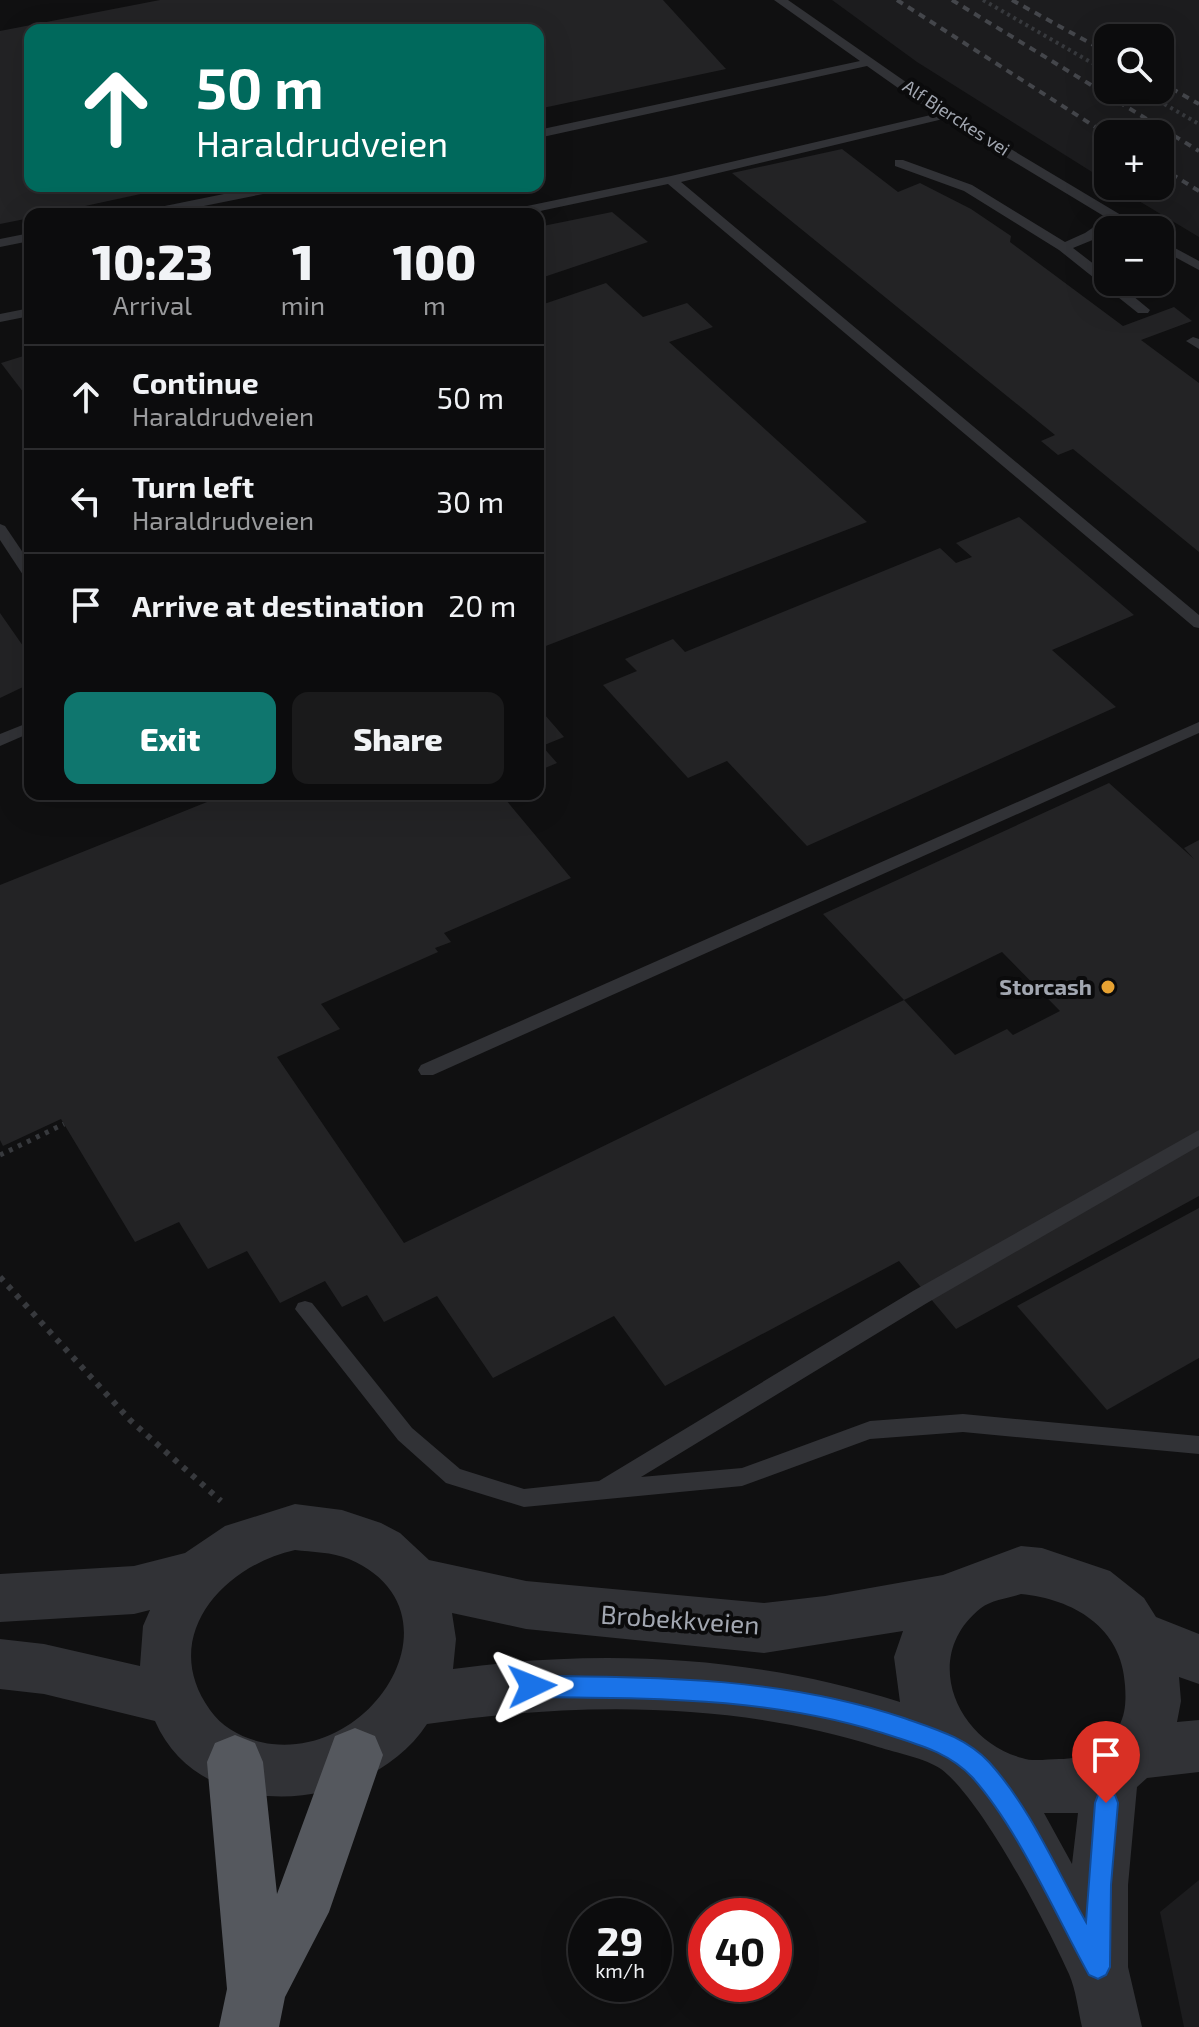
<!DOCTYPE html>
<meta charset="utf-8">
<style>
:root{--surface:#0c0c0d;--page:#1a1a1b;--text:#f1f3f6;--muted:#9a9b9d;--line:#2c2c2e;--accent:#0f766e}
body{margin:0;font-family:"Exo 2",sans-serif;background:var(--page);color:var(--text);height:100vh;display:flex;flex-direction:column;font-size:30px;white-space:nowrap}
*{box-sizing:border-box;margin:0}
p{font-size:26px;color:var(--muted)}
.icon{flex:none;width:44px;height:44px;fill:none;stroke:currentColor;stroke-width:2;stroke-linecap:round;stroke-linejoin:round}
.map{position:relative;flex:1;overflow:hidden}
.sheet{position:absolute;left:24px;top:208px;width:520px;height:592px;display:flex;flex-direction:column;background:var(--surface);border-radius:16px;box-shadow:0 8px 32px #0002,0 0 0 2px var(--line)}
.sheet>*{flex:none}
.guide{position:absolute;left:24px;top:24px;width:520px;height:168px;border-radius:16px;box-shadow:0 8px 32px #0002,0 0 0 2px var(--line);background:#00695c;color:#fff;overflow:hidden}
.controls{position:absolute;left:1094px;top:24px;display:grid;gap:16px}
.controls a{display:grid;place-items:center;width:80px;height:80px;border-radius:16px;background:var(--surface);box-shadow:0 8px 32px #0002,0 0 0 2px var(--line);font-size:40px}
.speed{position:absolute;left:568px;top:1898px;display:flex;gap:16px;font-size:40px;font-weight:700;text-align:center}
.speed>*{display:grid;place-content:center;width:104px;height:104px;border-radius:50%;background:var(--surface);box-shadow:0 8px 32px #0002,0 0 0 2px var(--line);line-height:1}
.speed small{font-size:20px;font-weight:400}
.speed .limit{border:12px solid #d22;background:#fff;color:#111}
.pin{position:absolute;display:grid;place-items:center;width:68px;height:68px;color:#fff;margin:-82px -34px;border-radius:50% 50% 50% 0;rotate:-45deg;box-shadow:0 0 8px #0007}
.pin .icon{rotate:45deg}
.me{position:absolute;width:88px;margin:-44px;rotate:88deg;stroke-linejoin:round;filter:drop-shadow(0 0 6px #0008)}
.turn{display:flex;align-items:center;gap:28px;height:168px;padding:0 40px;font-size:36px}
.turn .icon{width:104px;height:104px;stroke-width:2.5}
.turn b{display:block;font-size:56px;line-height:68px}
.eta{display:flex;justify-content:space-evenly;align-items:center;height:136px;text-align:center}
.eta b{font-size:48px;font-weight:800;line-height:56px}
.primary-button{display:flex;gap:16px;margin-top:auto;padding:16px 40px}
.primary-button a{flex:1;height:92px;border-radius:16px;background:var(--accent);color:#fff;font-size:32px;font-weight:800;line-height:92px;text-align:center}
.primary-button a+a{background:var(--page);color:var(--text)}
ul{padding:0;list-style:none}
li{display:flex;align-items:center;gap:24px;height:104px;padding:0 40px;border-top:2px solid var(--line)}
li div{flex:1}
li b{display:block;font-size:30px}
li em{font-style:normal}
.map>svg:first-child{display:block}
.built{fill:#1c1c1e;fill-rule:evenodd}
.building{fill:#232325}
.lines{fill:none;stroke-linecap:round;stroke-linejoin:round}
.path-far2{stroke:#37393d;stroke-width:4;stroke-dasharray:3 4;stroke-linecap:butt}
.path-far1{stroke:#37393d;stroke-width:5;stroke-dasharray:4 6;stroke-linecap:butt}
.path{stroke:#37393d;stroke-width:6;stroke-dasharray:5 7;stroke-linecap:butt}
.service{fill:#313236;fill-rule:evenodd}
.tertiary{fill:#313236;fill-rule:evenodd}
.trunk{fill:#55585e;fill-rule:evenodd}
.rail{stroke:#44464b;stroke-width:4;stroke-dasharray:7 6;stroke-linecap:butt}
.route{fill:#1a73e8;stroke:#114b97;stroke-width:2}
.poi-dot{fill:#e7a232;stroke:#0b0b0c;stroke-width:3}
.labels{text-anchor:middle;stroke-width:8;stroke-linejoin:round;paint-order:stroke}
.far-street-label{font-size:18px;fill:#a2a7b1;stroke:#0b0b0c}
.poi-label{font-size:22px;font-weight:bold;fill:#a2a7b1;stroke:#0b0b0c;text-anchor:end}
.near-street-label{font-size:26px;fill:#a2a7b1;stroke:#0b0b0c}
</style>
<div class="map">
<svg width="1199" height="2027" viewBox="0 0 1199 2027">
<rect width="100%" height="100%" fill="#101011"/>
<g class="built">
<path d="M832 0H1199V237L1114 186H1160V134H1108V182L917 62ZM1108 38H1160V90H1108Z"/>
<path d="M1199 1880V2027H1184L1160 1912Z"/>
</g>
<g class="building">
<path d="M160 0H663L726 69 538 109V30H30V186L173 187 48 214H30V218L0 224V31Z"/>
<path d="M842 149 898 192 920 183 971 209 1011 236 1010 242 1123 326 1174 307 1192 321 1141 340 1199 383V552L1073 449 1058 455 1041 441 1055 435 732 173Z"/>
<path d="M612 212 648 242 538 279V227Z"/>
<path d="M606 283 643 317 687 303 713 327 669 342 867 522 538 649V306Z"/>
<path d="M30 354V401L1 363Z"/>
<path d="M1019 517 1134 615 1052 650 1116 707 807 846 727 761 688 778 603 685 637 671 625 659 673 639 685 652 940 548 956 563 972 557 956 543Z"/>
<path d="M0 613 30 656V691L23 687 0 698Z"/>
<path d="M538 707 564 737 542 746 557 763 538 771Z"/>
<path d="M1109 783 1194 859 1184 848 1199 840V1196L956 1329 899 1261 665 1386 614 1316 493 1378 437 1296 384 1322 367 1295 342 1307 325 1281 280 1303 247 1251 208 1269 179 1222 135 1242 61 1119 3 1146 0 1140V885L227 794H501L571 878 444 933 451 942 435 948 438 952 321 1004 340 1029 277 1057 404 1243 904 1000 955 1055 1007 1029 1013 1035 1060 1011 1002 952 904 1000 823 914Z"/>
<path d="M1199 1208V1358L1107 1410 1017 1306Z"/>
</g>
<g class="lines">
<g class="path-far2">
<path d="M983 0 1108 72"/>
<path d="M1140 90 1199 124"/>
</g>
<path class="path-far1" d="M0 1155 64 1124"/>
<path class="path" d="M0 1277 130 1420 221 1501"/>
<g class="service">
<path d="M774 0H788L949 112 1141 227 1142 230H1127L1116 224 1095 239 1073 248 1108 275V282H1116L1150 310 1148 313H1138L1059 250 964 191 895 166V160H903L972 185 1065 242 1085 233 1107 218 943 119 681 182 1199 615V628L1194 627 668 184 526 214H502L508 210 671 176 935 114 867 66 538 138V130L860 61Z"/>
<path d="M264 186H289L283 190 164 214H139L145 210Z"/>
<path d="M30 233V241L0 247V239Z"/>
<path d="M1160 240 1199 261V270L1160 249Z"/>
<path d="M30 308V316L0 322V314Z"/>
<path d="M1193 337 1199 339V349L1186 341Z"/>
<path d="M0 524 5 526 30 563V580L25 578 0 540Z"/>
<path d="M30 722V733L0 746V734Z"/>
<path d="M1199 722V733L433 1075H421L418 1070 421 1065Z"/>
<path d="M1199 1130V1146L927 1303 641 1477 742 1468 870 1421 963 1414 1199 1436V1454L963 1432 870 1439 742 1486 524 1507 446 1483 398 1440 295 1309 298 1303 305 1301 312 1303 412 1428 460 1469 524 1489 599 1481 913 1291Z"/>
</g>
<path class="tertiary" d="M295 1504 342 1510 381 1523 400 1533 429 1560 526 1581 764 1603 825 1596 943 1575 1021 1546 1042 1548 1110 1571 1144 1598 1156 1617 1199 1634V1684L1179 1677 1181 1701 1177 1722 1199 1720V1772L1147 1778 1137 1787 1128 1885V1967L1142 2027H1082C1078 2010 1076 1990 1069 1974 1046 1923 983 1801 941 1769 925 1758 897 1753 878 1747 733 1701 577 1702 427 1724 369 1813 202 1829 155 1721L44 1694 0 1689V1639L44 1644 140 1666 143 1626 150 1610 134 1614 0 1622V1574L134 1566 185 1553 225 1526ZM295 1550C312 1552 332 1552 349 1559 464 1608 379 1756 272 1744 248 1741 224 1730 210 1710 158 1638 222 1566 295 1550ZM1021 1594C1073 1599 1122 1627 1125 1685 1126 1699 1126 1713 1119 1726 1106 1750 1084 1759 1059 1759 1047 1759 1033 1762 1022 1758 956 1740 920 1656 981 1608 991 1600 1009 1598 1021 1594ZM452 1613 526 1629 764 1653 903 1631 894 1657 900 1702C756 1656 602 1648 453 1669L456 1639ZM1044 1813H1078L1072 1864Z"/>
<path class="trunk" d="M355 1728 375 1736 383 1755 329 1912 285 1997 279 2027H219L227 1989 207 1762 215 1743 235 1735 255 1743 263 1762 277 1894 335 1736Z"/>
<g class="rail">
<path d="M897 0 1108 135"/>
<path d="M952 0 1199 151"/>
<path d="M1012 0 1108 53"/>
<path d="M1160 82 1199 104"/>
<path d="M1160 167 1199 191"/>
</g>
</g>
<path class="route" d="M532 1676C659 1677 783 1677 904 1718 935 1729 965 1737 989 1762 1030 1807 1056 1869 1086 1922L1095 1803 1098 1795 1106 1792 1115 1795 1118 1803 1111 1885 1110 1967 1106 1975 1098 1979 1089 1975C1055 1914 1018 1828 972 1777 951 1755 926 1747 898 1738 780 1697 656 1698 532 1697L524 1694 521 1686 524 1679Z"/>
<circle class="poi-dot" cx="1108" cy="987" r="8"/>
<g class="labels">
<g class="far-street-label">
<text transform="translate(956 118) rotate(33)" y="6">Alf Bjerckes vei</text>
</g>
<g class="poi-label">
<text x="1092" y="995">Storcash</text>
</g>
<g class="near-street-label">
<text transform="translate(680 1620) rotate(4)" y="9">Brobekkveien</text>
</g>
</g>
</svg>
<div class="controls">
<a><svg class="icon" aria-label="search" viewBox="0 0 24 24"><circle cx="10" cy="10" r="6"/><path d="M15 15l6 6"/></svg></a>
<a>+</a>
<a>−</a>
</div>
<div class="speed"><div>29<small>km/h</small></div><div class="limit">40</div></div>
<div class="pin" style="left:1106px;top:1803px;background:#d93025"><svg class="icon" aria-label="arrive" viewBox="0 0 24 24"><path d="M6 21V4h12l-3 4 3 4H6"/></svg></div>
<svg class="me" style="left:532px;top:1686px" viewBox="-20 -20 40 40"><path d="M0-17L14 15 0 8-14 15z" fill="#1a73e8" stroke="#fff" stroke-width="4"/></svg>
<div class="guide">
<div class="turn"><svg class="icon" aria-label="ahead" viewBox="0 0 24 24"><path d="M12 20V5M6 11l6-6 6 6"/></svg><div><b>50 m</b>Haraldrudveien</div></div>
</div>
<section class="sheet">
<div class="eta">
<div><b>10:23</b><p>Arrival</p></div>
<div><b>1</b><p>min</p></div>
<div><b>100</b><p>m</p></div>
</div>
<ul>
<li><svg class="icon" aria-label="ahead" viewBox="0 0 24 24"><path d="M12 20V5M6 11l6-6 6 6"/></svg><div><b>Continue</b><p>Haraldrudveien</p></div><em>50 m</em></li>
<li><svg class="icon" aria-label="left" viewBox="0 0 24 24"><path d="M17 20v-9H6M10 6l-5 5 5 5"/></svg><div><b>Turn left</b><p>Haraldrudveien</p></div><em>30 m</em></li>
<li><svg class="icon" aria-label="arrive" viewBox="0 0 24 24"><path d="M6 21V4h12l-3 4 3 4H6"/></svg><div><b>Arrive at destination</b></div><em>20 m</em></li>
</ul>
<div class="primary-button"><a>Exit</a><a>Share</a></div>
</section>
</div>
